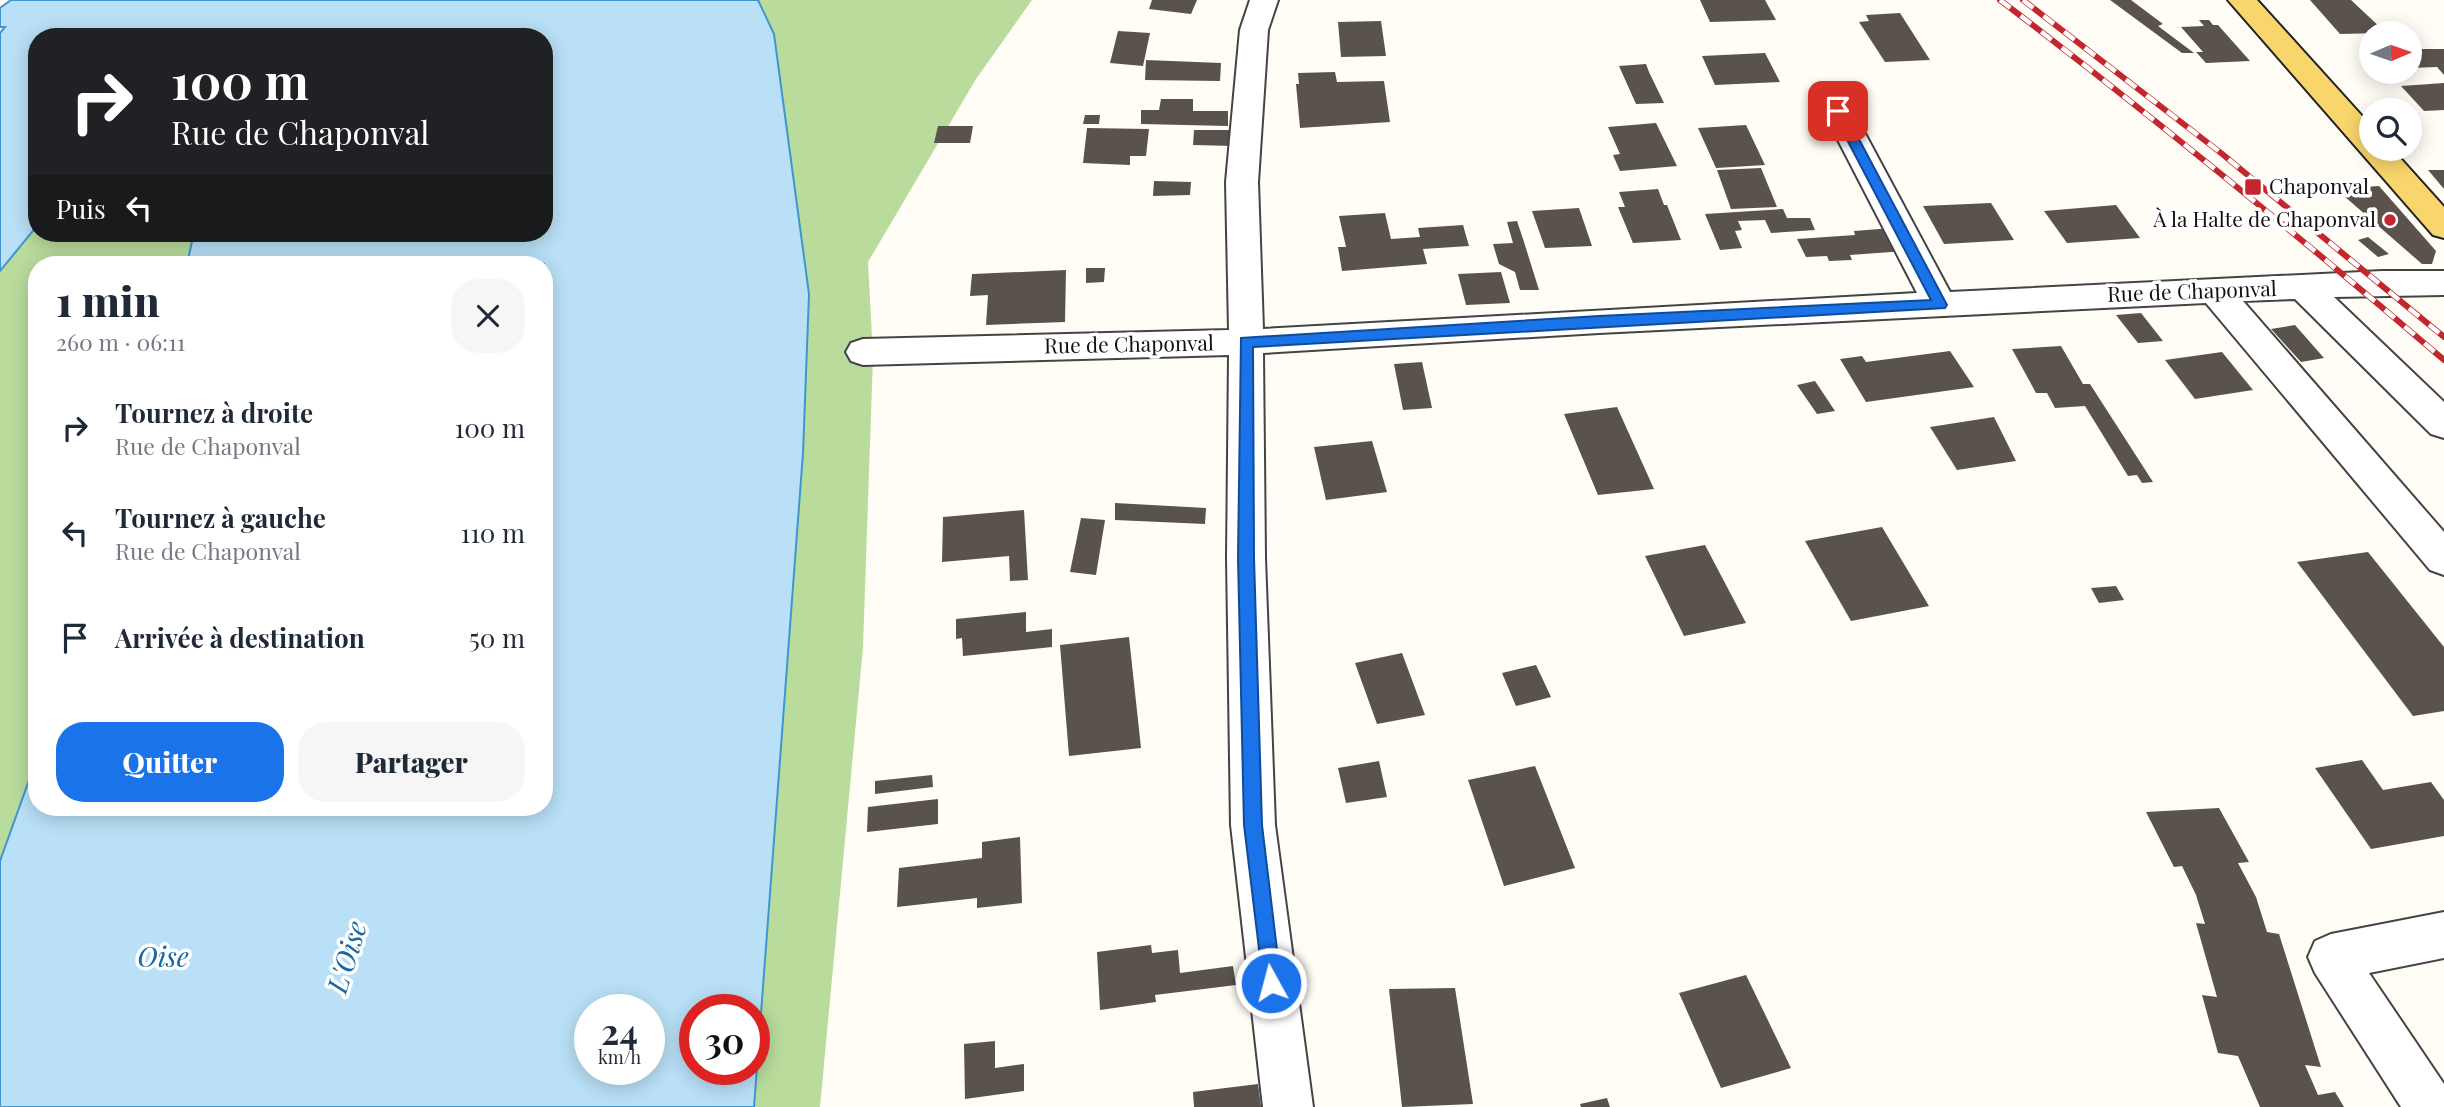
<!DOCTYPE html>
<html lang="fr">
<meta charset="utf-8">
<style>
:root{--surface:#fff;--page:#f6f6f7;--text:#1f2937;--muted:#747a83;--accent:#1a73e8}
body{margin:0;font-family:"Playfair Display",serif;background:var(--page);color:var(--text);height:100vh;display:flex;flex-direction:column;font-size:26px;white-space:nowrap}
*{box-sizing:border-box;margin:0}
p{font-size:23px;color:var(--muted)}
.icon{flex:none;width:38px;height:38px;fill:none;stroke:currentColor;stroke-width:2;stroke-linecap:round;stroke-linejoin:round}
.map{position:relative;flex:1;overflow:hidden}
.drawer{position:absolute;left:28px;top:256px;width:525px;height:560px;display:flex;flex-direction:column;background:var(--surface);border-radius:28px;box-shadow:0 4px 18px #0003}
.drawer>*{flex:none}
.guide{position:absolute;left:28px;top:28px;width:525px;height:214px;border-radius:28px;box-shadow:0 4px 18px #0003;background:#202124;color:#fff;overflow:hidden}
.needle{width:46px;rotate:88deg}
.buttons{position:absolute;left:2359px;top:21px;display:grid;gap:14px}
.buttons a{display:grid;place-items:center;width:63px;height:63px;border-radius:50%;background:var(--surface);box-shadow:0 4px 18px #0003;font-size:35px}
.speed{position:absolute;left:574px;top:994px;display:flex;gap:14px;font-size:35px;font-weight:700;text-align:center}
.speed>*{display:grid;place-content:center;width:91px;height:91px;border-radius:50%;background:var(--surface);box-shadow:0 4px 18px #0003;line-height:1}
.speed small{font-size:18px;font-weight:400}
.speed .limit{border:10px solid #d22;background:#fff;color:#111}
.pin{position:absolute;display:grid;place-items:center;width:60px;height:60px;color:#fff;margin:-30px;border-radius:14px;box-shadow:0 4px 10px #0006}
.me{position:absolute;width:77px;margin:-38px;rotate:353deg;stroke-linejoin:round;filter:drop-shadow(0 0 5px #0008)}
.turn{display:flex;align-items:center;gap:24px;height:147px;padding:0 28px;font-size:32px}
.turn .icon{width:91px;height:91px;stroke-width:2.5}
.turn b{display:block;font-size:49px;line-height:60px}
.then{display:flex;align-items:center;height:66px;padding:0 28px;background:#0003;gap:14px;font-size:26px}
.round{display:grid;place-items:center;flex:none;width:74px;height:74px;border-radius:28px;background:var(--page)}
.head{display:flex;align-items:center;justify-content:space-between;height:119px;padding:0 28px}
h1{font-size:42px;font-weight:800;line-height:52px}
.primary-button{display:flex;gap:14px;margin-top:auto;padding:14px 28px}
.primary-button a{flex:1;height:80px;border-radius:28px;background:var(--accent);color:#fff;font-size:28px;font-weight:800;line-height:80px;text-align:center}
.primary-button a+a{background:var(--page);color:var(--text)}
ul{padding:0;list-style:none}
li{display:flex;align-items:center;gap:21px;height:105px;padding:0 28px}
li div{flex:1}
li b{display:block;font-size:26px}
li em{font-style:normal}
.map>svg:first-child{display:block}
.forest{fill:#b9dc9c}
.water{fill:#b9e0f7;stroke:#3f96cf;stroke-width:2;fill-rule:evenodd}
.building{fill:#5a524d}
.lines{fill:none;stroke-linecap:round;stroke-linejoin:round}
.minor-casing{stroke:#444;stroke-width:4}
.major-casing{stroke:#222;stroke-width:4}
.minor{fill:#fff;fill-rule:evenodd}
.major{fill:#f9d66b;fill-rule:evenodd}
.rail-casing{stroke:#c4262e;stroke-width:6}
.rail{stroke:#fff;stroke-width:4.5;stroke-dasharray:13;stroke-linecap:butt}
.route{fill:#1a73e8;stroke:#114b97;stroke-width:2}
.poi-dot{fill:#c4262e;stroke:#fff;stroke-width:2.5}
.labels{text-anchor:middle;stroke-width:7;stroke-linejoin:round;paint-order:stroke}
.poi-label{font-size:21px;fill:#111;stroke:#fff;text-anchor:start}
.street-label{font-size:21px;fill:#111;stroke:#fff}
.near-water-label{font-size:28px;font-style:italic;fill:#1768a6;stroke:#fff}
</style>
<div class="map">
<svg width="2444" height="1107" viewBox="0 0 2444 1107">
<rect width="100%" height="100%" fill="#fffdf5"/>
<g class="forest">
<path d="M753 0H1032L976 79 868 262 873 356 863 647 820 1107H749L754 1069 803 300Z"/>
<path d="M37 226V233H194L187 264H37V758L0 861V271Z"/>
</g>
<path class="water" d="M11 0H758L774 34 809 294 803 453 754 1107H0V861L37 758V807H544V264H187L194 233H544V37H37V226L0 271V33L5 27H0V8ZM590 1010H649V1069H590ZM695 1010H754V1069H695Z"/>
<g class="building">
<path d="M1152 0H1197L1191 14 1149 9Z"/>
<path d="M1700 0H1765L1776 20 1710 22Z"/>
<path d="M2110 0H2131L2163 24 2158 26 2194 53H2182Z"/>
<path d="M2310 0H2351L2383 30H2377L2380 33 2340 34Z"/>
<path d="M1900 13 1930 60 1885 62 1859 22 1869 21 1866 15Z"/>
<path d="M2199 20H2209L2213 25H2218L2250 61 2206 63 2196 52H2203L2181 27 2204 26Z"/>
<path d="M1381 21 1386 56 1341 57 1338 22Z"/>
<path d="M1118 31 1150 33 1143 66 1110 63Z"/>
<path d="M2421 49H2444V75L2437 67 2410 68V52H2422Z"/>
<path d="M1765 53 1780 82 1715 85 1702 56Z"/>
<path d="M1146 60 1221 63 1220 81 1145 80Z"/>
<path d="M1646 64 1649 72 1664 103 1636 104 1619 66Z"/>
<path d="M1335 72 1337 82 1384 81 1390 122 1300 128 1296 84H1299L1298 73Z"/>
<path d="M2444 83V110L2424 111 2401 86Z"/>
<path d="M1161 99H1193V111H1228V126L1141 124V110H1159Z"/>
<path d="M1085 115H1100L1099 124H1083Z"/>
<path d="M1656 123 1677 166 1620 171 1613 155 1620 154 1608 127Z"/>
<path d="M1746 125 1765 165 1716 168 1698 128Z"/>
<path d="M938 126H973L970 143H934Z"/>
<path d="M1087 128 1149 129 1146 156H1130V165L1083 163Z"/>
<path d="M1194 130H1234L1233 146 1193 145Z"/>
<path d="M1761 168 1777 207 1731 209 1717 170Z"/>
<path d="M2428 170H2444V189Z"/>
<path d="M1154 181 1191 182 1190 195 1153 196Z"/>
<path d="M2379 186 2436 251 2432 264H2422L2336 189Z"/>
<path d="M1658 189 1664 205H1667L1681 240 1633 243 1618 207H1625L1619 192Z"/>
<path d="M1991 203 2014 240 1944 244 1923 206Z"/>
<path d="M2116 205 2140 238 2067 243 2044 211Z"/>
<path d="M1579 208 1592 246 1545 248 1532 211Z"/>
<path d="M1783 209 1787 218H1810L1815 230 1771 233 1765 220 1738 221 1742 230 1735 231 1742 248 1720 250 1705 214Z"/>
<path d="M1385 213 1391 239 1420 237 1418 228 1463 225 1469 246 1423 249 1427 264 1342 271 1338 247H1346L1339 216Z"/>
<path d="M1517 221 1524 242 1539 290H1520L1515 272 1499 264 1493 244 1513 243 1507 222Z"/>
<path d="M1892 228 1905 251 1850 255 1852 260 1829 261 1827 256 1806 257 1797 239 1855 235 1854 231Z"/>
<path d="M2368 237 2389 254 2378 257 2358 240Z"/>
<path d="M1086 268H1105L1104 282 1086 283Z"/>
<path d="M1066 270 1065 322 986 325 988 295 970 296 972 274Z"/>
<path d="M1501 272 1510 303 1466 305 1458 274Z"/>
<path d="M2141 313 2163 341 2138 343 2116 315Z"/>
<path d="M2295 325 2324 358 2301 362 2271 329Z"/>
<path d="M2061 346 2083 384H2090L2153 482 2142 483 2137 475 2128 476 2085 406 2055 408 2047 393H2036L2012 349Z"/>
<path d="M1950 351 1974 387 1866 402 1840 359 1862 356 1866 362Z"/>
<path d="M2222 352 2253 390 2195 399 2165 360Z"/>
<path d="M1422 362 1432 408 1403 410 1394 364Z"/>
<path d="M1815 381 1835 411 1817 414 1797 385Z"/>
<path d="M1617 407 1654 489 1598 495 1564 414Z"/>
<path d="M1994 417 2016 461 1957 470 1930 427Z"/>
<path d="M1372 441 1387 492 1326 500 1314 447Z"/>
<path d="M1115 503 1206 508 1205 524 1115 520Z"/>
<path d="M1024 510 1028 580 1010 581 1009 556 942 562 943 517Z"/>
<path d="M1081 518 1105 520 1096 575 1070 572Z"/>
<path d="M1882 527 1929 606 1851 621 1805 541Z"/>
<path d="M1705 545 1746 623 1684 636 1645 556Z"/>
<path d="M2368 552 2444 647V711L2413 716 2297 562Z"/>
<path d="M2116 586 2124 600 2099 603 2091 588Z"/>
<path d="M1026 612V632L1052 629V647L963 656 962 638 956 639V619Z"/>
<path d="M1129 637 1141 748 1069 756 1060 645Z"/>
<path d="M1402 653 1425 715 1377 724 1355 663Z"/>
<path d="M1536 665 1551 697 1516 706 1502 673Z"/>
<path d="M2362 760 2383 790 2431 782 2444 800V836L2371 849 2315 768Z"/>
<path d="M1379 761 1387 797 1346 803 1338 768Z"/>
<path d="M1535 766 1575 868 1504 886 1468 780Z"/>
<path d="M932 775 933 787 875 794V781Z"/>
<path d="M938 799V824L867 832 868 807Z"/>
<path d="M2219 808 2249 862 2238 863 2256 897 2267 932 2279 934 2321 1067 2305 1065 2318 1095 2335 1092 2344 1107H2260L2238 1056 2218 1053 2202 995 2217 997 2196 923 2205 924 2196 895 2182 866 2174 867 2146 812Z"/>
<path d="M1020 837 1022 903 977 908V898L897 907 899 868 982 858V842Z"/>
<path d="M1151 945 1152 953 1178 950 1180 973 1233 966 1236 985 1155 995 1156 1002 1100 1010 1097 952Z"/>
<path d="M1746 975 1791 1068 1721 1088 1679 993Z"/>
<path d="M1455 988 1473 1104 1402 1107 1389 989Z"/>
<path d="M995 1041V1068L1024 1064V1091L965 1099 964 1044Z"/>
<path d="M1258 1084 1261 1107H1194L1193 1092Z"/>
<path d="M1607 1098 1610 1107H1581L1580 1104Z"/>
</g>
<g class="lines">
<g class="minor-casing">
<g id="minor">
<path d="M1250 0H1278L1268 30 1258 182 1263 329 1917 293 1823 111 1828 104 1838 102 1848 104 1853 111 1950 292 2382 271H2444V295L2334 297 2444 402V438L2431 434 2295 299 2243 301 2444 532V575L2430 570 2206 303 1599 333 1263 353 1265 558 1275 825 1313 1107H1263L1231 825 1227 558 1229 355 863 365 851 361 846 352 851 343 863 339 1229 330 1226 182 1240 30Z"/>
<path d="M2444 912V958L2369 973 2444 1084V1107H2401L2315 973 2308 957 2315 941 2331 934Z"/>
</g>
</g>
<g class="major-casing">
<path id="major" d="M2228 0H2257L2371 126V149H2392L2444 207V238L2433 235Z"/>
</g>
<use href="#minor" class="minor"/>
<use href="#major" class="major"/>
<g class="rail-casing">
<g id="rail">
<path d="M2000 0C2152 116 2299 236 2444 360"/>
<path d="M2023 0 2221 153 2444 337"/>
</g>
</g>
<use href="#rail" class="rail"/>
</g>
<path class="route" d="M1838 107 1844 111 1947 305 1945 308 1253 347 1254 558 1262 825 1281 983 1278 990 1271 993 1264 990 1244 825 1238 558 1241 338 1599 316 1931 300 1832 111Z"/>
<g class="poi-dot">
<rect x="2244" y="178" width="18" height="18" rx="3.5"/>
<circle cx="2390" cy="220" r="7"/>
</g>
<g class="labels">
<g class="poi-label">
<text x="2269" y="194">Chaponval</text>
<text x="2376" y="227" text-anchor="end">À la Halte de Chaponval</text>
</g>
<g class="street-label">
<text transform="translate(2192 292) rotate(-2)" y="7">Rue de Chaponval</text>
<text transform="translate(1129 345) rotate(-1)" y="7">Rue de Chaponval</text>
</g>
<g class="near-water-label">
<text x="163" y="967">Oise</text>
<text transform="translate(347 957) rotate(-73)" y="10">L'Oise</text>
</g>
</g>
</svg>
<div class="buttons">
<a><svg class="needle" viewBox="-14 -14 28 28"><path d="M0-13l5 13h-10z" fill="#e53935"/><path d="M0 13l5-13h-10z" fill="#747a83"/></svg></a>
<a><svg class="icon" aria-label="search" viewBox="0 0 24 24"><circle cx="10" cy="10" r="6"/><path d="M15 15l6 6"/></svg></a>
</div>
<div class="speed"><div>24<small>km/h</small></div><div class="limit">30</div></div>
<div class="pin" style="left:1838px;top:111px;background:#d93025"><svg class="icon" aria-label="arrive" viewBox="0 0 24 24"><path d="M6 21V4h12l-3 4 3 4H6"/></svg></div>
<svg class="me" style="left:1271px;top:983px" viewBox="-20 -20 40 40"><circle r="17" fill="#1a73e8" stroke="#fff" stroke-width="3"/><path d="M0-11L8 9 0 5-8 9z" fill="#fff"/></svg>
<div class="guide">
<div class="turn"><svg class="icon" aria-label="right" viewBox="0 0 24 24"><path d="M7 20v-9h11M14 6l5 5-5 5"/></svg><div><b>100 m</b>Rue de Chaponval</div></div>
<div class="then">Puis<svg class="icon" aria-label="left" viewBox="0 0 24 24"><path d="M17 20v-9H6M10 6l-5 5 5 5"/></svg></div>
</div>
<section class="drawer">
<div class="head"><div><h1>1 min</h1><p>260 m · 06:11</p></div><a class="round"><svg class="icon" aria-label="close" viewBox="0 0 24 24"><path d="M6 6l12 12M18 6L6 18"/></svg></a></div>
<ul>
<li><svg class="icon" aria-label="right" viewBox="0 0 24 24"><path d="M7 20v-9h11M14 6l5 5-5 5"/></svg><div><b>Tournez à droite</b><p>Rue de Chaponval</p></div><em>100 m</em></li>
<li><svg class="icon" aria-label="left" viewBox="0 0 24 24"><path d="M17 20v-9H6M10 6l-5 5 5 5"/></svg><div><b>Tournez à gauche</b><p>Rue de Chaponval</p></div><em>110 m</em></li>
<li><svg class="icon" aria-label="arrive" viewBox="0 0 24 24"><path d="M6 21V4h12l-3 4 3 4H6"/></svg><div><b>Arrivée à destination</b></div><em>50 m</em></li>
</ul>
<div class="primary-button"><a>Quitter</a><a>Partager</a></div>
</section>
</div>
